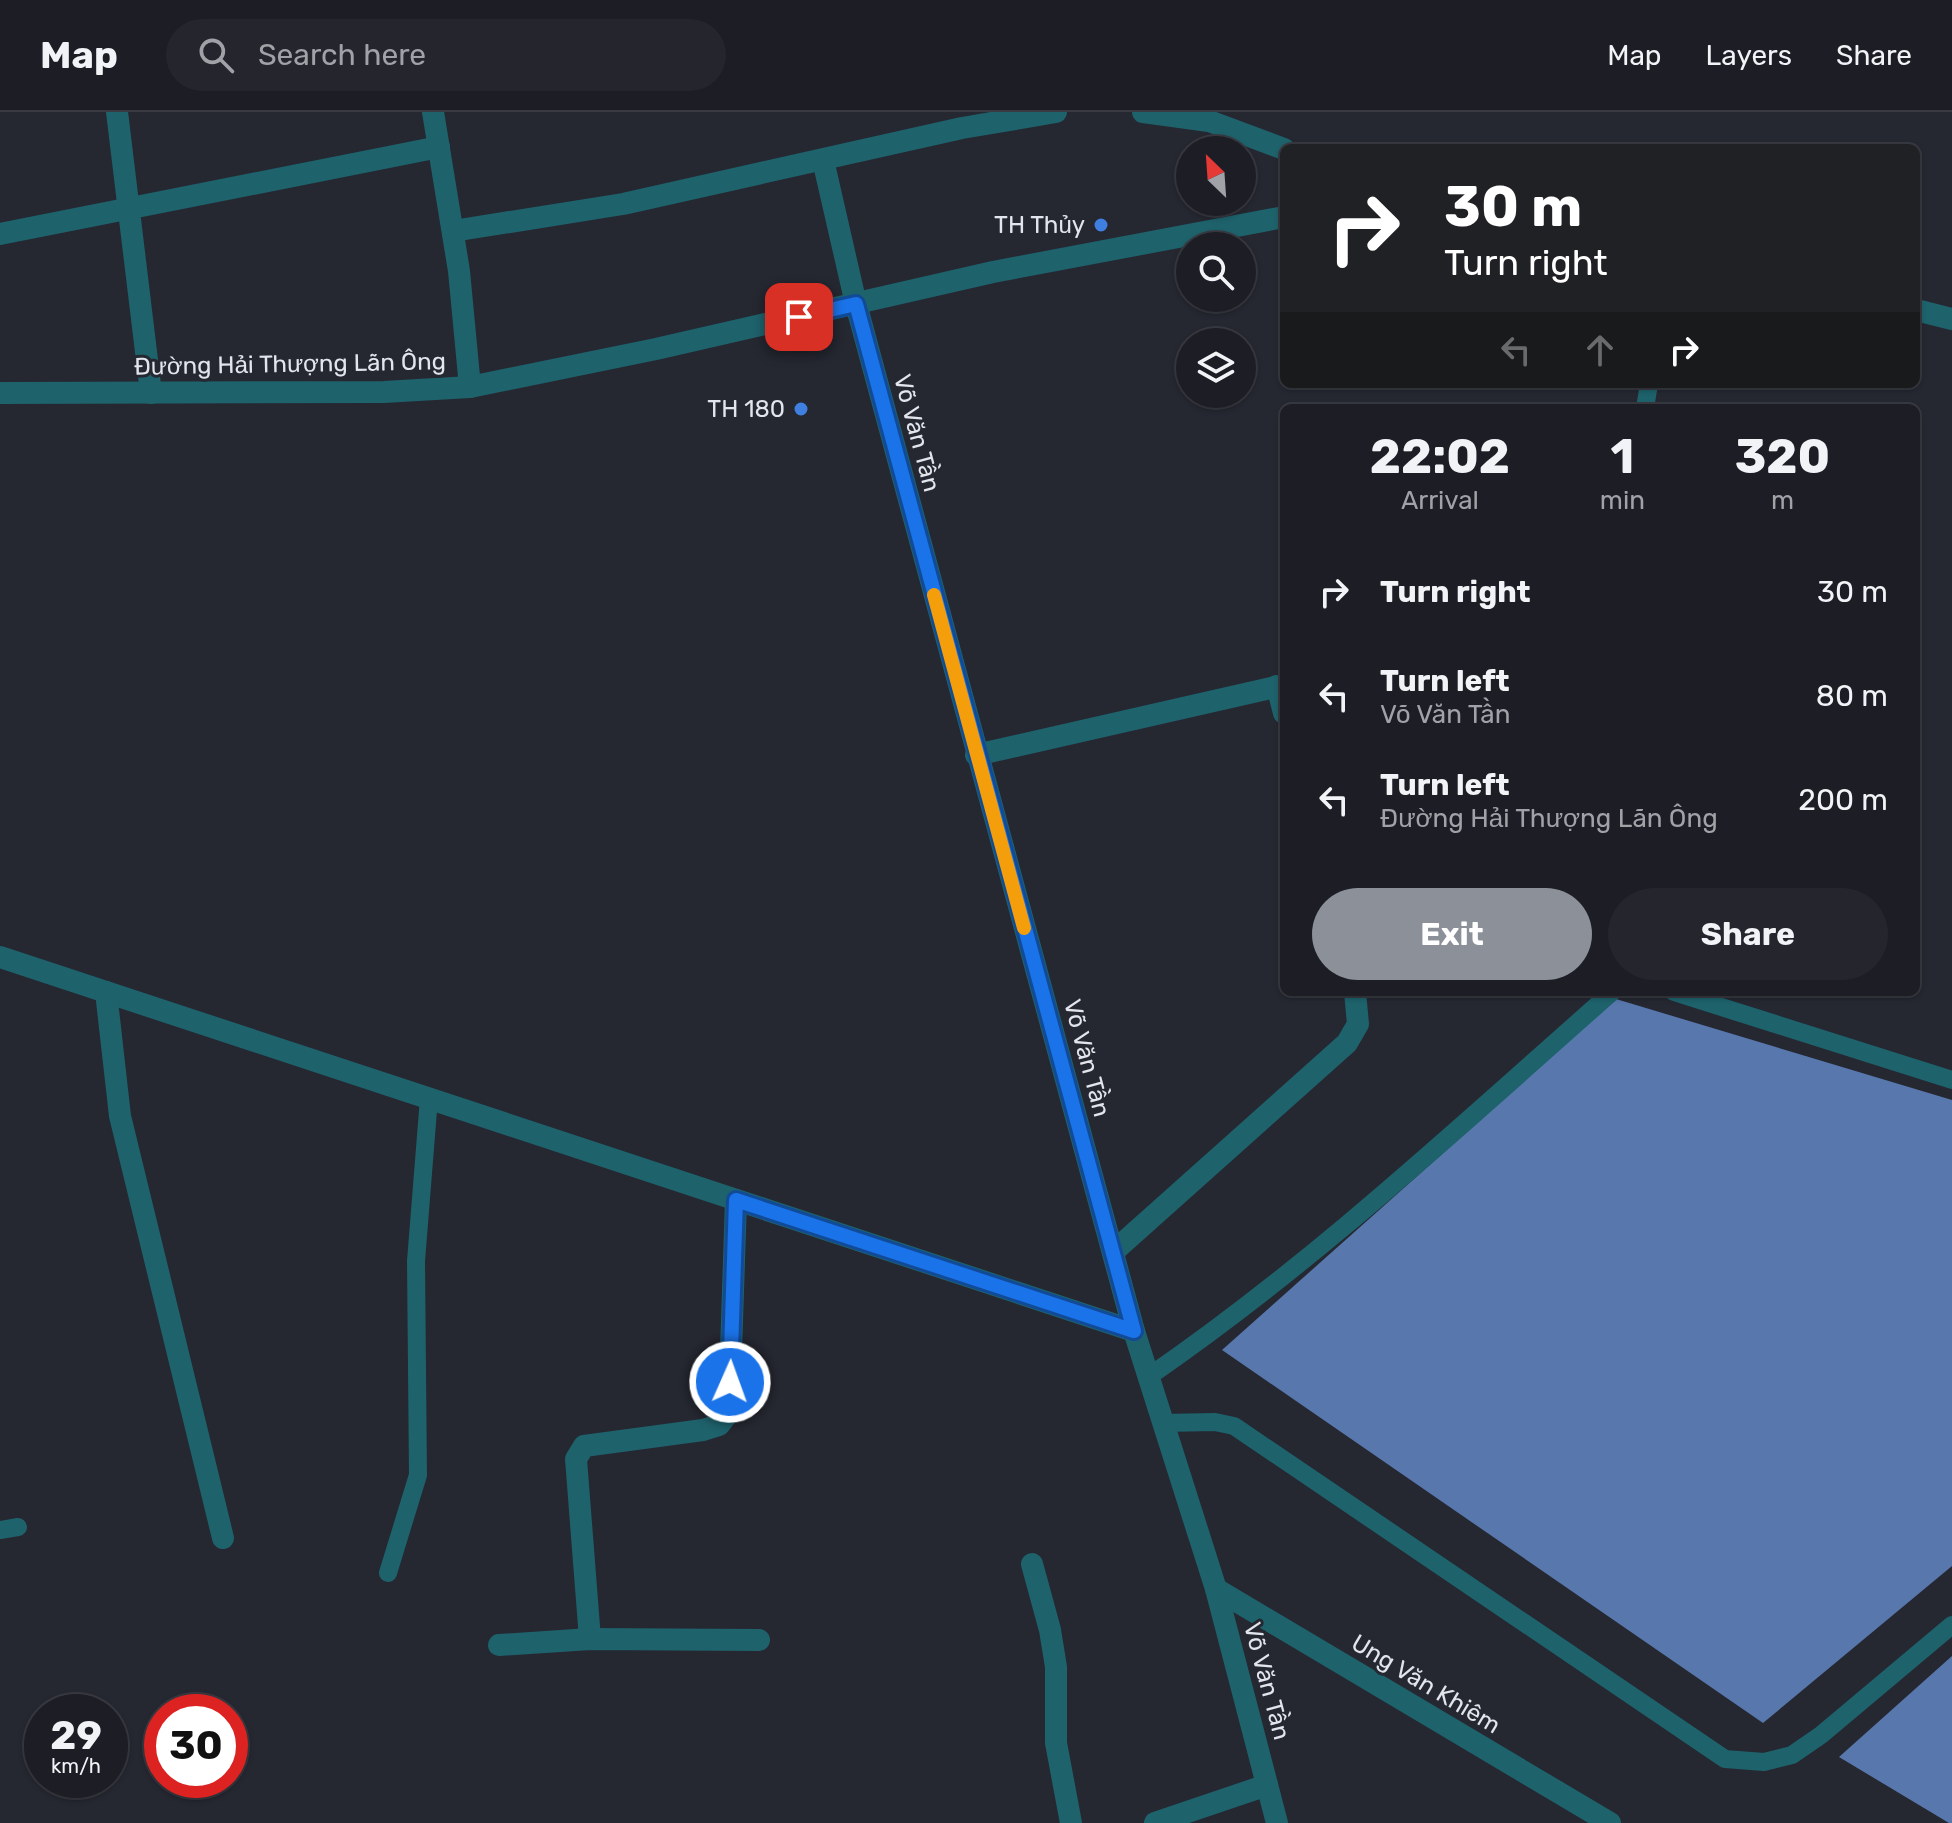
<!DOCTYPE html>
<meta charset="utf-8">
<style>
:root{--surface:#1c1d25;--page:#25262d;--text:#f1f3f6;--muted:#a0a2a7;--line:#3a3b42;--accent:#8c9099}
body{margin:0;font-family:Rubik,sans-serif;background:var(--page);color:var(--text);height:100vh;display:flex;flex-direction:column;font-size:30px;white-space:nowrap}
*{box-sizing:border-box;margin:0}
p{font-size:26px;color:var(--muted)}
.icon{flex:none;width:44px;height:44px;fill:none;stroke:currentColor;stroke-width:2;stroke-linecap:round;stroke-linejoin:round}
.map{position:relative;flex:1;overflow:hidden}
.side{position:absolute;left:1280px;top:292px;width:640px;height:592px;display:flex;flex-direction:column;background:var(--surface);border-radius:12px;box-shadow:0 2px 6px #0004,0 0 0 2px var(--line)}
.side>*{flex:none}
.top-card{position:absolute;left:1280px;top:32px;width:640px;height:244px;border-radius:12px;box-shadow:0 2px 6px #0004,0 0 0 2px var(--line);background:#202124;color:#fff;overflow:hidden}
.needle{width:52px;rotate:335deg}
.buttons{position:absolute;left:1176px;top:24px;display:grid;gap:16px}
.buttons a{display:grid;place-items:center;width:80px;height:80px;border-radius:50%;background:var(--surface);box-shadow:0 2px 6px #0004,0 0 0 2px var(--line);font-size:40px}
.speed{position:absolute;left:24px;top:1582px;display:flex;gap:16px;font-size:40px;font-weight:700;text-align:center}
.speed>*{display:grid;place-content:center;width:104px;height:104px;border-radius:50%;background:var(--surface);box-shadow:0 2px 6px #0004,0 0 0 2px var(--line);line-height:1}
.speed small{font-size:20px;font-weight:400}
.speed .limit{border:12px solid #d22;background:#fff;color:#111}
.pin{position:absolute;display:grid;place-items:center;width:68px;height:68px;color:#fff;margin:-34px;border-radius:16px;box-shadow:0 4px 12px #0006}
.me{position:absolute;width:88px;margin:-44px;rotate:2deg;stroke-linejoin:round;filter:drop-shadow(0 0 6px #0008)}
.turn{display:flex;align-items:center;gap:28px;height:168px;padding:0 32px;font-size:36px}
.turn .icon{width:104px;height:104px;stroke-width:2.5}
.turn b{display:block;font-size:56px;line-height:68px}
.lanes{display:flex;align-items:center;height:76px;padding:0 32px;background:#0003;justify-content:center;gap:40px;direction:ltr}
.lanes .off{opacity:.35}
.eta{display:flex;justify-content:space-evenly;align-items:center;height:136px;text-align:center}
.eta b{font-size:48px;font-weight:700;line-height:56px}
.button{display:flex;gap:16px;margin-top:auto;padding:16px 32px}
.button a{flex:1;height:92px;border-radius:48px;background:var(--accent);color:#fff;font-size:32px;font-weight:700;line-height:92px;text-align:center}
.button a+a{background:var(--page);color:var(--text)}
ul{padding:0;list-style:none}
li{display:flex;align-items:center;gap:24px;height:104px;padding:0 32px}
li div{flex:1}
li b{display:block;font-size:30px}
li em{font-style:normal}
header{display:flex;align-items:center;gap:48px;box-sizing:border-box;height:112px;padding:0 40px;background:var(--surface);border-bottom:2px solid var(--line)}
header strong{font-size:38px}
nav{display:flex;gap:44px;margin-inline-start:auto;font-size:28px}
.search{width:560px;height:72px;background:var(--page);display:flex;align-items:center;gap:20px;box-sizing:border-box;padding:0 28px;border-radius:44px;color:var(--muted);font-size:30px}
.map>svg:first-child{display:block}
.water{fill:#5878ad}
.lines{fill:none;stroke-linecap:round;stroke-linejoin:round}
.service{stroke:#1e626c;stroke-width:18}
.minor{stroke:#1e626c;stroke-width:22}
.tertiary{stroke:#1e626c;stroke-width:22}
.route-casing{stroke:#114b97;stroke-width:20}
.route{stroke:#1a73e8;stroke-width:14}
.slow{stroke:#f59e0b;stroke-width:14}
.shop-dot{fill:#3f7fe0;stroke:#252731;stroke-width:3}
.labels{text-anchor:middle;stroke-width:6;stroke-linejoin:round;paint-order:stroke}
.poi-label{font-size:24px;fill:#e3e5ec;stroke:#252731;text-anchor:end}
.street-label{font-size:24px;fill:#e3e5ec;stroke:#252731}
</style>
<header>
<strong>Map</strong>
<div class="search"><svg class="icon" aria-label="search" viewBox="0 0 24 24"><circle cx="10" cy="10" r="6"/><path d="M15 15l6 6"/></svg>Search here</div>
<nav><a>Map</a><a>Layers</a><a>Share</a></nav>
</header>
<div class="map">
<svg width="1952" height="1711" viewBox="0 0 1952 1711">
<rect width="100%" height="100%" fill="#252731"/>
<g class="water">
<path d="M1616 887 1952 988V1454L1763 1611 1222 1238Z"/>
<path d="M1952 1544V1711H1949L1839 1645Z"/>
</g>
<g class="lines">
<g class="service">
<path d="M1645 296 1649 272"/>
<path d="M1674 880 1952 968"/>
<path d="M1148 1265C1314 1151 1461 1013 1612 880"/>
<path d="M1162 1311 1215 1310 1234 1314 1725 1647 1764 1650 1792 1643 1821 1623 1952 1513"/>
<path d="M0 1418 18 1415"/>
<path d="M388 1461 418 1363 416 1149 429 986"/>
</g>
<g class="minor">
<path d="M117 0 151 281"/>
<path d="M433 0 459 159 470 275"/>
<path d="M1143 0 1209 9 1284 37"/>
<path d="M823 48 856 192"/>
<path d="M453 119 623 92 962 16 1056 0"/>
<path d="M0 122 439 35"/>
<path d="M1277 574 1284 601"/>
<path d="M976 643 1284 573"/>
<path d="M0 845 1134 1219"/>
<path d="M106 880 120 1004 223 1426"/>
<path d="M1113 1140 1347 931 1358 912 1355 880"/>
<path d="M1032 1452 1050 1518 1056 1555V1631L1071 1711"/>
<path d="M1216 1477 1610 1711"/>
<path d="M590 1527 576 1347 584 1334 703 1318 719 1313 729 1300 736 1088"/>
<path d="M499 1533 590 1527 759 1528"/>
<path d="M1155 1711 1267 1673"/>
</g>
<g class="tertiary">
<path d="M856 192 1134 1219 1216 1477 1277 1711"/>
<path d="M1916 198 1952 207"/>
<path d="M0 281 384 280 470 275 656 237 993 160 1284 105"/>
</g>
</g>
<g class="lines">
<g class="route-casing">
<path id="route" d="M730 1270 736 1088 1134 1219 856 192 799 205"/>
</g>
<use href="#route" class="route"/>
<path class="slow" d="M934 483 1024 816"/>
</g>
<g class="shop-dot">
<circle cx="1101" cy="113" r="8"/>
<circle cx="801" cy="297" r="8"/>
</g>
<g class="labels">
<g class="poi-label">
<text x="1085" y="121">TH Thủy</text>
<text x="785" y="305">TH 180</text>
</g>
<g class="street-label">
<text transform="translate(290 252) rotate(-1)" y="8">Đường Hải Thượng Lãn Ông</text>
<text transform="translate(917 321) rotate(75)" y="8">Võ Văn Tần</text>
<text transform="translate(1087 946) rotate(75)" y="8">Võ Văn Tần</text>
<text transform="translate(1267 1569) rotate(75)" y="8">Võ Văn Tần</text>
<text transform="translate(1426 1572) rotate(31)" y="8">Ung Văn Khiêm</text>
</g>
</g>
</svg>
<div class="buttons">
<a><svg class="needle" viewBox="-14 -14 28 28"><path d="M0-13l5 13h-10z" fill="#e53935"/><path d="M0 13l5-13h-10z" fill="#a0a2a7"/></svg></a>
<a><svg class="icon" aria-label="search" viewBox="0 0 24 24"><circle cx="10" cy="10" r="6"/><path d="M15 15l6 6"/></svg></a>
<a><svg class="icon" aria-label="layers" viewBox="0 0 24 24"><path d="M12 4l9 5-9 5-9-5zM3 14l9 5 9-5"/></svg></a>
</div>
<div class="speed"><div>29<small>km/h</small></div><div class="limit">30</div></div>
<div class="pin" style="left:799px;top:205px;background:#d93025"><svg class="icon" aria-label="arrive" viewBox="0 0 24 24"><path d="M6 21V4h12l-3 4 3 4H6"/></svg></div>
<svg class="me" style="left:730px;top:1270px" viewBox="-20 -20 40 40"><circle r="17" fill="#1a73e8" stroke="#fff" stroke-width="3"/><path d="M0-11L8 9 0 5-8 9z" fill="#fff"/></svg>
<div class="top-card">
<div class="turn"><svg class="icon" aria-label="right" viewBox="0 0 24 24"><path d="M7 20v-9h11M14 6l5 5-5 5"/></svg><div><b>30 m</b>Turn right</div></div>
<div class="lanes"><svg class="icon off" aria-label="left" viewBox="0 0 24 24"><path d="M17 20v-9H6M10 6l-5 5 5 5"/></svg><svg class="icon off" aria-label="ahead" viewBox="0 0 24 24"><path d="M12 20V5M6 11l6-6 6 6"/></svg><svg class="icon" aria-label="right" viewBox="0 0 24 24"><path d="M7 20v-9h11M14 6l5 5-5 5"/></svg></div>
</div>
<section class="side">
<div class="eta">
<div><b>22:02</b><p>Arrival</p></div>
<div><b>1</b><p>min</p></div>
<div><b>320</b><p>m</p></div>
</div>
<ul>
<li><svg class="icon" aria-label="right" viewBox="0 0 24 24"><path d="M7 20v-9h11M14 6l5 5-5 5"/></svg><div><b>Turn right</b></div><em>30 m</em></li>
<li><svg class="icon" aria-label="left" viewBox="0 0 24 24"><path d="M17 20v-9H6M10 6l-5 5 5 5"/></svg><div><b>Turn left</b><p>Võ Văn Tần</p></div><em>80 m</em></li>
<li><svg class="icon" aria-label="left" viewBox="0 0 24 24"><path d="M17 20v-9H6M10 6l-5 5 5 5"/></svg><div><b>Turn left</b><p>Đường Hải Thượng Lãn Ông</p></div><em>200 m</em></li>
</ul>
<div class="button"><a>Exit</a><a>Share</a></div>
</section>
</div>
